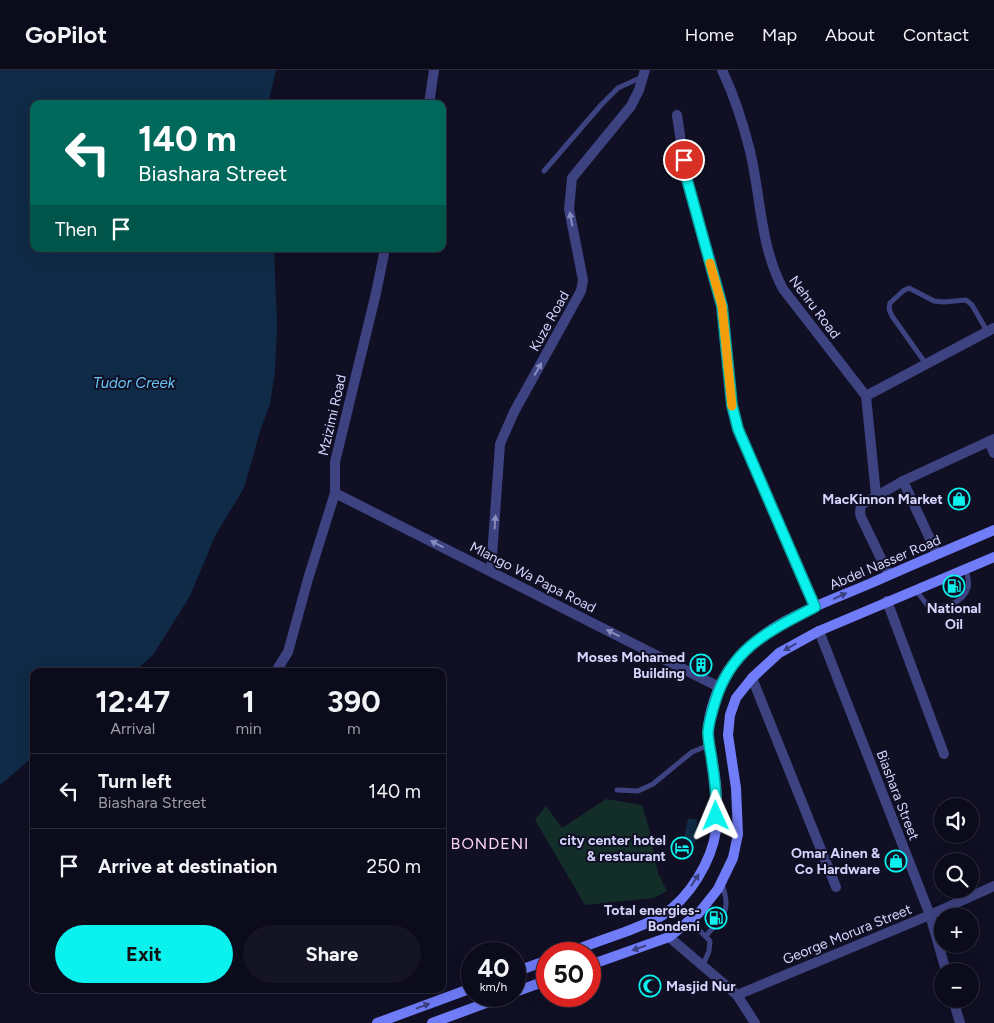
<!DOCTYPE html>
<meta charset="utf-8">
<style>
:root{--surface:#0c0b1b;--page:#151424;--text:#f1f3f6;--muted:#9a9ba3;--line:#2c2b3a;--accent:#0bf2ee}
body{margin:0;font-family:Figtree,sans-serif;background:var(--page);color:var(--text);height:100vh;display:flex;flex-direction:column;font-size:19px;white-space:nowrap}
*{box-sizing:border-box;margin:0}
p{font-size:16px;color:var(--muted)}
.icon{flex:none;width:28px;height:28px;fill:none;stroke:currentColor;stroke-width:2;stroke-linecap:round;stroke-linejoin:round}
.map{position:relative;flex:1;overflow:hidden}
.side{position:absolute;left:30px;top:598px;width:416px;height:325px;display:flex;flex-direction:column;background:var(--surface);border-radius:10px;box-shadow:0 5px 20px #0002,0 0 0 1px var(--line)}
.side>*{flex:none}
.top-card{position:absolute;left:30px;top:30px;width:416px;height:152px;border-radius:10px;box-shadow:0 5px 20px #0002,0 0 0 1px var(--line);background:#00695c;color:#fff;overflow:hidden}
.controls{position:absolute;left:934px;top:728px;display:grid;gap:10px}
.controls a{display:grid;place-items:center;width:45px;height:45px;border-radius:50%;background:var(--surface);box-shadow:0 5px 20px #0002,0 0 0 1px var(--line);font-size:25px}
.speed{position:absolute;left:461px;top:872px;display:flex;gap:10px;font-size:25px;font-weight:700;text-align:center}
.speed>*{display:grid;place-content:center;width:65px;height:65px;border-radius:50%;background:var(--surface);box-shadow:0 5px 20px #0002,0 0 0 1px var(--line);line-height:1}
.speed small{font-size:12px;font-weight:400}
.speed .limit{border:8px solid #d22;background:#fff;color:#111}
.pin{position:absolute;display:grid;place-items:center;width:42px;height:42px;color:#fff;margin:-21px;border:2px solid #fff;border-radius:50%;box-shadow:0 1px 5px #0007}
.me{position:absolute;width:55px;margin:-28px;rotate:359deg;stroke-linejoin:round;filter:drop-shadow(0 0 4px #0008)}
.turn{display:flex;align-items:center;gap:18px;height:105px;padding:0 25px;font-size:22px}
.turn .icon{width:65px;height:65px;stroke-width:2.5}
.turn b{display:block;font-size:35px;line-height:42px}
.then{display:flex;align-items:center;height:48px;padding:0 25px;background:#0003;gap:10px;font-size:19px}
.eta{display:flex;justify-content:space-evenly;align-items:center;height:85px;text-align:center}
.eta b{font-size:30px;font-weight:700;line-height:35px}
.action{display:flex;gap:10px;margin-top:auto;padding:10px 25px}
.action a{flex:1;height:58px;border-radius:30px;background:var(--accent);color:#111;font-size:20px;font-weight:700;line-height:58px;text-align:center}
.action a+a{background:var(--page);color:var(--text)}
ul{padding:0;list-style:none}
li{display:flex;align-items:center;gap:15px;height:75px;padding:0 25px;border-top:1px solid var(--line)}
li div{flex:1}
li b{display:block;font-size:19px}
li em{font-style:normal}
header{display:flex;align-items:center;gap:30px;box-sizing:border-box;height:70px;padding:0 25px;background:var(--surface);border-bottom:1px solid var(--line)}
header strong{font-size:24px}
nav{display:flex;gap:28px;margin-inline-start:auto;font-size:18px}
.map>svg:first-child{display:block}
.green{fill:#132d29}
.water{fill:#102b47}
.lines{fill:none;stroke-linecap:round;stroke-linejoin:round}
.lane{stroke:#3d4280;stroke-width:5}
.street{stroke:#3d4280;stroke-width:10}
.secondary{stroke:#707cf8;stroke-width:10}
.oneway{fill:#888bbe}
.oneway2{fill:#3b4083}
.route-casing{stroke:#079d9b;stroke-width:12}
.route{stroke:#0bf2ee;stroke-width:9}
.slow{stroke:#f59e0b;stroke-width:9}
.labels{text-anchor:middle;stroke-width:4;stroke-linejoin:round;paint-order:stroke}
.street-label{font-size:14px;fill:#d4d4fd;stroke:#100f24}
.poi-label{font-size:14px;font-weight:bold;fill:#d4d4fd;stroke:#100f24;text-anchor:end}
.water-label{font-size:15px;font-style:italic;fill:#67c6f8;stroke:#100f24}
.quarter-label{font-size:16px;letter-spacing:1px;fill:#fdd6f3;stroke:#100f24}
</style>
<header>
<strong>GoPilot</strong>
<nav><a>Home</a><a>Map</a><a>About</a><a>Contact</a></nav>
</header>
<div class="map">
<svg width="994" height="953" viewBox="0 0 994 953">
<rect width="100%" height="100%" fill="#100f24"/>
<path class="green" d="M606 729 642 735 649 758 658 803 667 821 654 828 585 835 535 750 546 736 562 758Z"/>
<g class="water">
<path d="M0 0H276L268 34H34V179H274L277 255 275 301 270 334 261 358 244 418 215 466 190 526 153 585 135 601H34V686L0 715Z"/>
<path d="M688 749H697V764L695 773 684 769Z"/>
</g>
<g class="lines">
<g class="lane">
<path d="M544 101 601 35 618 18 642 7"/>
<path d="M926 294 892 246 889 239 890 233 903 221 909 218 934 231 944 232 966 230 972 235 987 261"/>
<path d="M915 519 928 536C942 539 963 534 968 518 970 513 967 505 966 499"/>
<path d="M617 720 638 721 653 714 692 682 709 675"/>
<path d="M690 851 710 871 709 881 703 895"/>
<path d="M706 866C723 845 732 842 722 814"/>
</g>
<g class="street">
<path d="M722 0C734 25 743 53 750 81 761 127 760 176 783 219L866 326 876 425"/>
<path d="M429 34 434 0"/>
<path d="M677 45 686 106 722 236 732 335 738 359 815 537"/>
<path d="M866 326 994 258"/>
<path d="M989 371 994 383"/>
<path d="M903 411 937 484"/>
<path d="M335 423 719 617"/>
<path d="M491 501 500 374 514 342 581 221 583 210 569 139 572 108 631 36 639 20 645 0"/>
<path d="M889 505 861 447 860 443 861 435 903 411 994 369"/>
<path d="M887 531 944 684"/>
<path d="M819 561 930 845 946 901"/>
<path d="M276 601 288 582 308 509 335 423V392L376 223 385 179"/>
<path d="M752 608 836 817"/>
<path d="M669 867 737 925 755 953"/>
<path d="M737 925 930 845 994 816"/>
<path d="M953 929 960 953"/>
</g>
<g class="secondary">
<path d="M565 884C585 876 605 869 625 862 637 857 652 852 663 845 690 827 711 792 716 761 719 738 716 715 713 693 711 683 708 673 708 663 708 642 718 616 729 599 761 553 820 535 869 514 911 495 952 478 994 460"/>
<path d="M590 895 669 867 699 843 718 819 733 788 738 764 736 718 728 665 730 645 736 628 752 608 779 583 819 561 994 487"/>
<path d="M515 902 548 890"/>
<path d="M515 922 548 910"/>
<path d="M377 953 472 918"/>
<path d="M432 953 505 926"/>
</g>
</g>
<defs><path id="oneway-solid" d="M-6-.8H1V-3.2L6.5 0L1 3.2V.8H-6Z" transform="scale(1.25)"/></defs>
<g class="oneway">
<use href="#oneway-solid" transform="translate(571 149) rotate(-101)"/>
<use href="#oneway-solid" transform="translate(538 299) rotate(-61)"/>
<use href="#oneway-solid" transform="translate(495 452) rotate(-86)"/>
<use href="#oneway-solid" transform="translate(437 474) rotate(-153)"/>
<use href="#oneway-solid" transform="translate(613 563) rotate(-153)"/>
</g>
<g class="oneway2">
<use href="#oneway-solid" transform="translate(840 526) rotate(-24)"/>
<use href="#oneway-solid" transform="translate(790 577) rotate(150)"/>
<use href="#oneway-solid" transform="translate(695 810) rotate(-57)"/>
<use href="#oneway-solid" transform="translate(639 878) rotate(161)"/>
<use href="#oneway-solid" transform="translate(423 936) rotate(-20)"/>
</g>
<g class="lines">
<g class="route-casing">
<path id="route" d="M684 90 686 106 722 236 732 335 738 359 815 537C769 561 731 578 715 632 712 642 709 651 708 662 708 672 711 682 712 692 715 710 717 728 716 746"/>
</g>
<use href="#route" class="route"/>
<path class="slow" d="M710 193 722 236 732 336"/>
</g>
<defs>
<g id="shop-ring" transform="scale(1.125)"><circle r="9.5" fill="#100f24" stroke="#0bf2ee" stroke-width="1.5"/><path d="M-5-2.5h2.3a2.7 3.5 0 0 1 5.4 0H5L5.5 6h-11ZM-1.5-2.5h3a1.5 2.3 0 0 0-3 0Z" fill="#0bf2ee"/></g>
<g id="fuel-ring" transform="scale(1.125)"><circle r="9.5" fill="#100f24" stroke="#0bf2ee" stroke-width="1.5"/><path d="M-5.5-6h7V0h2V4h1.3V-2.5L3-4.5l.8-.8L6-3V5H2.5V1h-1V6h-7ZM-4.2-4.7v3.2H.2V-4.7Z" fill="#0bf2ee"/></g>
<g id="building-ring" transform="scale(1.125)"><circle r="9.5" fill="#100f24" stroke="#0bf2ee" stroke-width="1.5"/><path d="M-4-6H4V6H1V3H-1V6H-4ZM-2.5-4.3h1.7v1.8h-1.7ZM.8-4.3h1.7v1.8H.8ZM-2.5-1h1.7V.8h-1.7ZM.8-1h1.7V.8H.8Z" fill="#0bf2ee"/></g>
<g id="hotel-ring" transform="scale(1.125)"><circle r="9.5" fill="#100f24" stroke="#0bf2ee" stroke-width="1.5"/><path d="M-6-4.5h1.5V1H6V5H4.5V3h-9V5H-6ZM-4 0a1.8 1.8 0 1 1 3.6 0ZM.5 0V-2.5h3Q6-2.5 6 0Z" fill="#0bf2ee"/></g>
<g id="mosque-ring" transform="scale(1.125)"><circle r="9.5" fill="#100f24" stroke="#0bf2ee" stroke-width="1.5"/><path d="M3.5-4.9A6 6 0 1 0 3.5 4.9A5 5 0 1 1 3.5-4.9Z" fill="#0bf2ee"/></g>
</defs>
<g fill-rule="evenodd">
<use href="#shop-ring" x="959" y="429"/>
<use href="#fuel-ring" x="954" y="516"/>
<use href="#building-ring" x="701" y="595"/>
<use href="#hotel-ring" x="682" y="778"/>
<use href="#shop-ring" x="896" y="791"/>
<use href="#fuel-ring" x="716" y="848"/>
<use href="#mosque-ring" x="650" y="916"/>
</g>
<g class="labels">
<g class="street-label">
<text transform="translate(815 237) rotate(53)" y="5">Nehru Road</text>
<text transform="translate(549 251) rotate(-61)" y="5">Kuze Road</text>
<text transform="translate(332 345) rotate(-77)" y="5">Mzizimi Road</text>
<text transform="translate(885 492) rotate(-23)" y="5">Abdel Nasser Road</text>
<text transform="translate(533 507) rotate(27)" y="5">Mlango Wa Papa Road</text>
<text transform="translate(898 725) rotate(69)" y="5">Biashara Street</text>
<text transform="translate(847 864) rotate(-22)" y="5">George Morura Street</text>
</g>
<g class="poi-label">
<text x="943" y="434">MacKinnon Market</text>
<text x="954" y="543" text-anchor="middle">National<tspan x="954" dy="16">Oil</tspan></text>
<text x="685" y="592">Moses Mohamed<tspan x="685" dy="16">Building</tspan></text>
<text x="666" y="775">city center hotel<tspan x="666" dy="16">&amp; restaurant</tspan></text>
<text x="880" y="788">Omar Ainen &amp;<tspan x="880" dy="16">Co Hardware</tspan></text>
<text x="700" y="845">Total energies-<tspan x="700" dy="16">Bondeni</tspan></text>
<text x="666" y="921" text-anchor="start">Masjid Nur</text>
</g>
<g class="water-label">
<text x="134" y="318">Tudor Creek</text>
</g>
<g class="quarter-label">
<text x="490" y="779">BONDENI</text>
</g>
</g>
</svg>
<div class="controls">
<a><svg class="icon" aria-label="sound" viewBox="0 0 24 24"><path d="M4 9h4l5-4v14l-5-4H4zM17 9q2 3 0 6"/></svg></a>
<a><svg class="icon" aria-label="search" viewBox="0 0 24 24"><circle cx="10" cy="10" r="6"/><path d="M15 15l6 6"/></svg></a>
<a>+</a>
<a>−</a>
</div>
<div class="speed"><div>40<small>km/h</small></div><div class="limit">50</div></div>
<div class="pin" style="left:684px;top:90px;background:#d93025"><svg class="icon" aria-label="arrive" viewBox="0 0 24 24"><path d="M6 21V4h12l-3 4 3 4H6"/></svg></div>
<svg class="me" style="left:716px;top:746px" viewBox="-20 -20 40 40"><path d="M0-17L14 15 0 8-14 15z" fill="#0bf2ee" stroke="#fff" stroke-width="4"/></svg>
<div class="top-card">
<div class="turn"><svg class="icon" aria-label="left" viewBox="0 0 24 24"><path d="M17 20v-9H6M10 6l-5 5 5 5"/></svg><div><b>140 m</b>Biashara Street</div></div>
<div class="then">Then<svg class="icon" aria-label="arrive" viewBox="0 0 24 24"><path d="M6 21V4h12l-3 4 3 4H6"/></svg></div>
</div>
<section class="side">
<div class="eta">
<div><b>12:47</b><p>Arrival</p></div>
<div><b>1</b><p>min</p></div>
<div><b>390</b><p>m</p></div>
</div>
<ul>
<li><svg class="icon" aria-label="left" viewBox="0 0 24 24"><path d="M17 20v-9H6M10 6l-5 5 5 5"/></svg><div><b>Turn left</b><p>Biashara Street</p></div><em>140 m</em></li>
<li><svg class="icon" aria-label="arrive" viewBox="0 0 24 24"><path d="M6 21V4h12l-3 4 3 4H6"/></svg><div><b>Arrive at destination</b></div><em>250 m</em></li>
</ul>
<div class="action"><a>Exit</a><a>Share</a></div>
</section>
</div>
